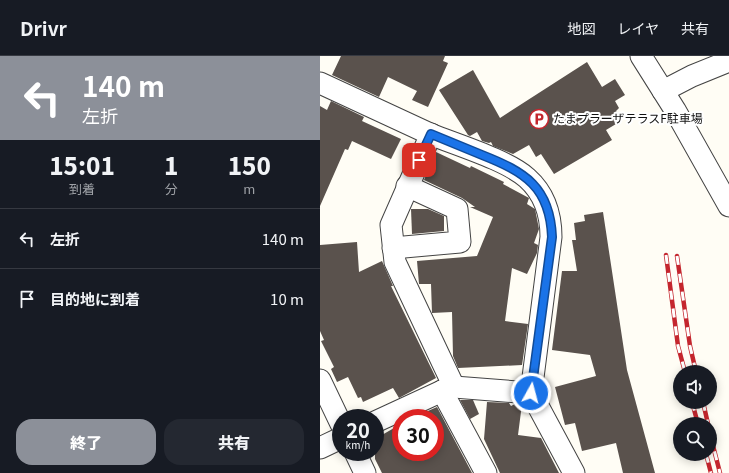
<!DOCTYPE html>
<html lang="ja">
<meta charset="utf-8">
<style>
:root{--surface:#171b24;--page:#242831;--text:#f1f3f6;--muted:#9ea1a6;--line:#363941;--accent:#8c9099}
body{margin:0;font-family:Georgia,"Noto Sans JP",serif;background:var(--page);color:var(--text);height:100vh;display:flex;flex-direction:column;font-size:15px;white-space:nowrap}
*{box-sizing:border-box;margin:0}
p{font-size:13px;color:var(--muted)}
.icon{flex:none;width:22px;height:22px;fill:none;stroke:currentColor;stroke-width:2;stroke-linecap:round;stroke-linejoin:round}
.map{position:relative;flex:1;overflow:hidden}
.drawer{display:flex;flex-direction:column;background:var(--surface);width:320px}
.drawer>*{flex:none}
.top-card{background:#8c9099;color:#fff;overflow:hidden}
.tools{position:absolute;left:353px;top:309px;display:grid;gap:8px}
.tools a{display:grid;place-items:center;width:44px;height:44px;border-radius:50%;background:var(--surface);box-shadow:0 2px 10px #0003;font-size:20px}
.speed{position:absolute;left:12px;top:353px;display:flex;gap:8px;font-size:20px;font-weight:700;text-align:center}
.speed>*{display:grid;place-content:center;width:52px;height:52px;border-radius:50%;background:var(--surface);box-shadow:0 2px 10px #0003;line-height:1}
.speed small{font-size:10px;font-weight:400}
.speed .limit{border:6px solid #d22;background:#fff;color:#111}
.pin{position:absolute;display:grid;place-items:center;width:34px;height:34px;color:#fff;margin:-17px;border-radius:8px;box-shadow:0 2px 6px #0006}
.me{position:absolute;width:44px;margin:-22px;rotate:7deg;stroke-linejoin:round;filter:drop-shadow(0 0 3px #0008)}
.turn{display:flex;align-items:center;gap:14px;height:84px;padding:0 16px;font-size:18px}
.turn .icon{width:52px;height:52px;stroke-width:2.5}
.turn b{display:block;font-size:28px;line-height:34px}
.eta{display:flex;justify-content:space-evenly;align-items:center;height:68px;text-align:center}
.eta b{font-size:24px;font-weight:800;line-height:28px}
.cta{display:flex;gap:8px;margin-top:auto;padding:8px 16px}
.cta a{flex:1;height:46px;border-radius:16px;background:var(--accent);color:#fff;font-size:16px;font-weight:800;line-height:46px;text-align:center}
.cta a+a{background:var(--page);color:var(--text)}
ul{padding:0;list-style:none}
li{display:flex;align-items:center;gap:12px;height:60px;padding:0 16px;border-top:1px solid var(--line)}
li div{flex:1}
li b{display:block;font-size:15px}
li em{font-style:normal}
header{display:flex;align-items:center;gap:24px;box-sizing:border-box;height:56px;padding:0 20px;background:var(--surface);border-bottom:1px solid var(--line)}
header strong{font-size:19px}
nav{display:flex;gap:22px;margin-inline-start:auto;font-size:14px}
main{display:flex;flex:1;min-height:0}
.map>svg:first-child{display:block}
.building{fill:#5a524d}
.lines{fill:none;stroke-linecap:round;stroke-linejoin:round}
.minor-casing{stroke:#444;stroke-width:23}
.minor{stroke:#fff;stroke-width:21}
.rail-casing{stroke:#c4262e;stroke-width:4.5}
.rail{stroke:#fff;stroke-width:3;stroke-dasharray:9;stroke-linecap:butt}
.route-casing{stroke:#114b97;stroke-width:10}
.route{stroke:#1a73e8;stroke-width:7}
.labels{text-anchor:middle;stroke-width:4;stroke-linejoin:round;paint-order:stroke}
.poi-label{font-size:12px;fill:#111;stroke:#fff;text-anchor:start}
</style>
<header>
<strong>Drivr</strong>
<nav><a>地図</a><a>レイヤ</a><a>共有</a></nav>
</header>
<main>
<section class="drawer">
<div class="top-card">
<div class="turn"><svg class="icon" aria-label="left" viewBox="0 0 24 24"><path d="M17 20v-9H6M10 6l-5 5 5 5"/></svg><div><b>140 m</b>左折</div></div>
</div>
<div class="eta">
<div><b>15:01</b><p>到着</p></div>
<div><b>1</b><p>分</p></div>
<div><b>150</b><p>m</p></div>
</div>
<ul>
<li><svg class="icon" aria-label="left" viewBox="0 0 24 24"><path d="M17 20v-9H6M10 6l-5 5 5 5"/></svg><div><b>左折</b></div><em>140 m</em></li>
<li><svg class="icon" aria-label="arrive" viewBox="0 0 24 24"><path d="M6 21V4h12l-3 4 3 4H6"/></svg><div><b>目的地に到着</b></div><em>10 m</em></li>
</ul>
<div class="cta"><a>終了</a><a>共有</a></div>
</section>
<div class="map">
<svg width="409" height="417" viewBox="0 0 409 417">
<rect width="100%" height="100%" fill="#fffdf5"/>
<g class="building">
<path d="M21 0H125L123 5 128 7 108 51 92 44 97 35 68 21 59 41 12 19Z"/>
<path d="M267 6 282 31 295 23 305 39 295 45 299 52 296 55 301 65 286 74 292 84 234 118 221 98 216 101 209 89 193 98 173 90 171 86 169 87 162 85 157 76 150 80 148 79 119 34 153 14 180 62Z"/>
<path d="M11 45 44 61 42 65 81 83 71 103 32 85 28 94 25 93 0 150V50L7 54Z"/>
<path d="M116 96 150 112 151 110 184 126 183 128 209 142 207 148 215 153 219 173 214 187 218 189 217 197 207 218 192 212 185 265 208 268 202 309 138 312 133 300 132 256 112 257 111 228H99L97 205 157 200 173 161 150 151H155L142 142 104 124Z"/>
<path d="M91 153H108L124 160V175L92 178Z"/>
<path d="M283 156 307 314 335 417H303L296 387 262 395 255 367 245 369 235 331 276 320 270 299 232 294 242 215H257L252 184H256L254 167 265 165 264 159Z"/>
<path d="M37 186 39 216 62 205 73 230H71L116 322 79 342 73 332 43 346 41 341 38 342 28 321 17 326 11 313 14 311 1 285 4 284 0 275V189Z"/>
<path d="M140 344H153L159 358 150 363Z"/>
<path d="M167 346 189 347 191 350 195 348H202L198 379 221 382 239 417H180L164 383Z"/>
<path d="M117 351 152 417H62L55 403V383L81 368V396H115V362H92Z"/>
</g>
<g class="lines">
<g class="minor-casing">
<g id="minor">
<path d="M321 0 355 54 409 150"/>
<path d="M0 27C37 44 73 61 110 78 137 89 187 104 207 122 225 138 231 158 231 181L211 337 254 417"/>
<path d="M343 35 372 20 409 5"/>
<path d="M111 78 71 169 75 206 134 331"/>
<path d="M73 192 140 186 137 153 87 130"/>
<path d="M0 324 21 368"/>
<path d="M122 335 166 417"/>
<path d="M55 366 122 335 134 331 211 337"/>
<path d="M0 392 21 382"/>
<path d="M35 396 45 417"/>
</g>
</g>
<use href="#minor" class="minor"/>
<g class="rail-casing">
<g id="rail">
<path d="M346 199 358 290 365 316"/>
<path d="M357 200 370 290 376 316"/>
<path d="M372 346 378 368"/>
<path d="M383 346 388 368"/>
<path d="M390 378 400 417"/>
<path d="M386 398 391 417"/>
</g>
</g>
<use href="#rail" class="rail"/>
</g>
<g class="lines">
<g class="route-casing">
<path id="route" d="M99 104 111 78C128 85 145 92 162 99 205 116 230 131 232 181L211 337"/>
</g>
<use href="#route" class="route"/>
</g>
<defs>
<g id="parking-ring" transform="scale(1)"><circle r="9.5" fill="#fff" stroke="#c4262e" stroke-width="1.5"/><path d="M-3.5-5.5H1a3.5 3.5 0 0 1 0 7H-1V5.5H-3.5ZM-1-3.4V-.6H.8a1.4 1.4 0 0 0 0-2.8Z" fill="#c4262e"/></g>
</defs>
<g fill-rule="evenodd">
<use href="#parking-ring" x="219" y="63"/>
</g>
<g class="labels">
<g class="poi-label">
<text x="233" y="67">たまプラーザテラスF駐車場</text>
</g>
</g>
</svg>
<div class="tools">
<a><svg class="icon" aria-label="sound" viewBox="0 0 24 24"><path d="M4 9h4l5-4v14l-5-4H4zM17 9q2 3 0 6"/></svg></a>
<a><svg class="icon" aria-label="search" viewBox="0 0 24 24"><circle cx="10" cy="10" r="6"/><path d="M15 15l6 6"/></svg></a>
</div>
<div class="speed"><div>20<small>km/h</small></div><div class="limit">30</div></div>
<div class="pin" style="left:99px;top:104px;background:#d93025"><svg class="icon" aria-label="arrive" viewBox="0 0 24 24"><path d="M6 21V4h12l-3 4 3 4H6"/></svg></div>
<svg class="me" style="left:211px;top:337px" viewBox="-20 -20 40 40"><circle r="17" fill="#1a73e8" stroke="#fff" stroke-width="3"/><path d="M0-11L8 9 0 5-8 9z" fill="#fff"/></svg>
</div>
</main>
